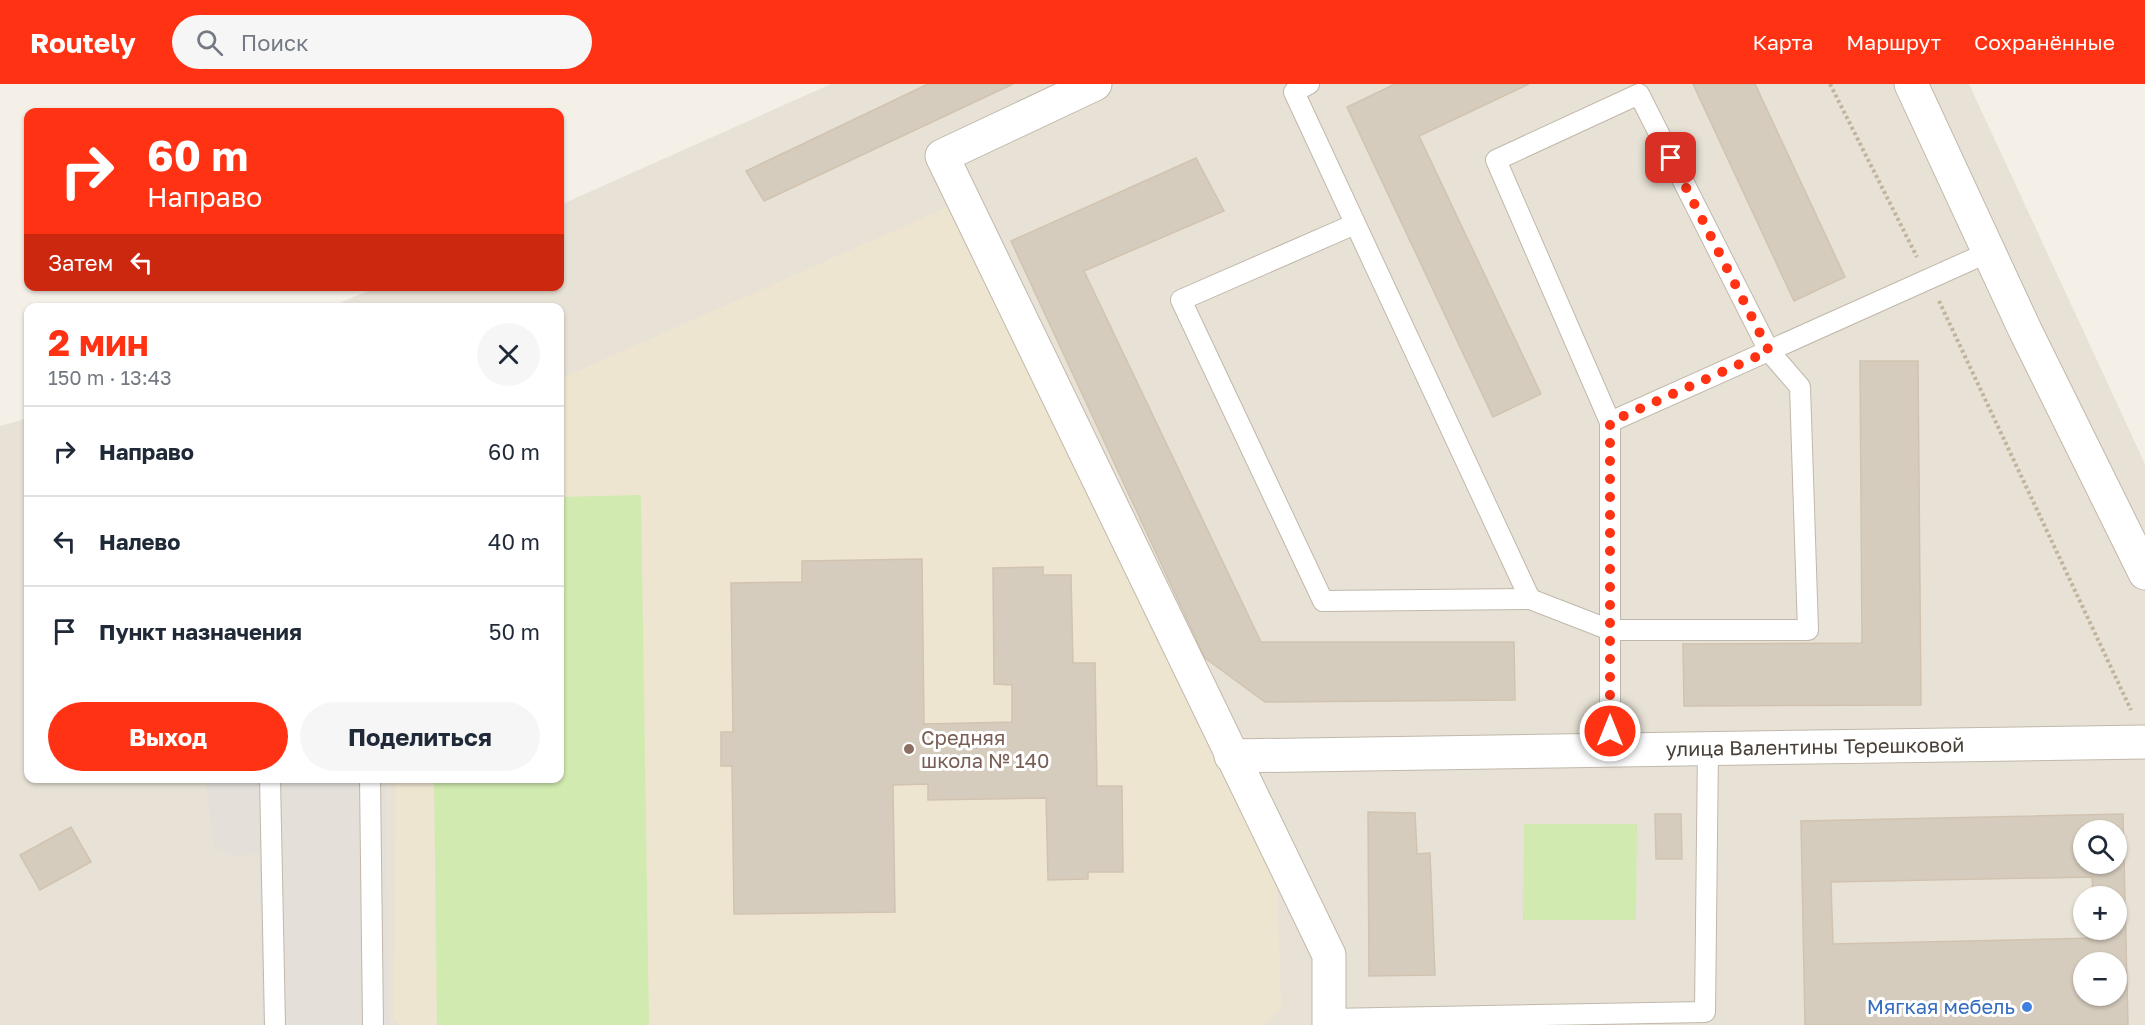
<!DOCTYPE html>
<html lang="ru">
<meta charset="utf-8">
<style>
:root{--surface:#fff;--page:#f6f6f7;--text:#1f2937;--muted:#747a83;--line:#e0e1e3;--accent:#ff3214}
body{margin:0;font-family:"Golos Text",sans-serif;background:var(--page);color:var(--text);height:100vh;display:flex;flex-direction:column;font-size:22px;white-space:nowrap}
*{box-sizing:border-box;margin:0}
p{font-size:20px;color:var(--muted)}
.icon{flex:none;width:33px;height:33px;fill:none;stroke:currentColor;stroke-width:2;stroke-linecap:round;stroke-linejoin:round}
.map{position:relative;flex:1;overflow:hidden}
.details{position:absolute;left:24px;top:219px;width:540px;height:480px;display:flex;flex-direction:column;background:var(--surface);border-radius:12px;box-shadow:0 2px 4px #0004}
.details>*{flex:none}
.hud{position:absolute;left:24px;top:24px;width:540px;height:183px;border-radius:12px;box-shadow:0 2px 4px #0004;background:#ff3214;color:#fff;overflow:hidden}
.fabs{position:absolute;left:2073px;top:736px;display:grid;gap:12px}
.fabs a{display:grid;place-items:center;width:54px;height:54px;border-radius:50%;background:var(--surface);box-shadow:0 2px 4px #0004;font-size:30px}
.pin{position:absolute;display:grid;place-items:center;width:51px;height:51px;color:#fff;margin:-26px;border-radius:12px;box-shadow:0 3px 9px #0006}
.me{position:absolute;width:66px;margin:-33px;rotate:0deg;stroke-linejoin:round;filter:drop-shadow(0 0 4px #0008)}
.turn{display:flex;align-items:center;gap:21px;height:126px;padding:0 24px;font-size:27px}
.turn .icon{width:78px;height:78px;stroke-width:2.5}
.turn b{display:block;font-size:42px;line-height:51px}
.then{display:flex;align-items:center;height:57px;padding:0 24px;background:#0003;gap:12px;font-size:22px}
.round{display:grid;place-items:center;flex:none;width:63px;height:63px;border-radius:32px;background:var(--page)}
.headline{display:flex;align-items:center;justify-content:space-between;height:102px;padding:0 24px}
h1{font-size:36px;font-weight:700;line-height:45px;color:var(--accent)}
.action{display:flex;gap:12px;margin-top:auto;padding:12px 24px}
.action a{flex:1;height:69px;border-radius:36px;background:var(--accent);color:#fff;font-size:24px;font-weight:700;line-height:69px;text-align:center}
.action a+a{background:var(--page);color:var(--text)}
ul{padding:0;list-style:none}
li{display:flex;align-items:center;gap:18px;height:90px;padding:0 24px;border-top:2px solid var(--line)}
li div{flex:1}
li b{display:block;font-size:22px}
li em{font-style:normal}
header{display:flex;align-items:center;gap:36px;box-sizing:border-box;height:84px;padding:0 30px;background:var(--accent);color:#fff}
header strong{font-size:28px}
nav{display:flex;gap:33px;margin-inline-start:auto;font-size:21px}
.search{width:420px;height:54px;background:var(--page);display:flex;align-items:center;gap:15px;box-sizing:border-box;padding:0 21px;border-radius:33px;color:var(--muted);font-size:22px}
.map>svg:first-child{display:block}
.residential{fill:#e8e2d6;fill-rule:evenodd}
.industrial{fill:#e4dfd9}
.education{fill:#eee5d1}
.green{fill:#d1eaaf}
.building{fill:#d6ccbd;stroke:#d1c3b0;stroke-width:1.5;fill-rule:evenodd}
.lines{fill:none;stroke-linecap:round;stroke-linejoin:round}
.lane-casing{stroke:#c0b8aa;stroke-width:22}
.street-casing{stroke:#c0b8aa;stroke-width:35}
.path{stroke:#c2b39b;stroke-width:4;stroke-dasharray:3 3;stroke-linecap:butt}
.lane{stroke:#fff;stroke-width:20}
.street{stroke:#fff;stroke-width:33}
.route{stroke:#ff3214;stroke-width:10;stroke-dasharray:0 18}
.education-dot{fill:#8d6e63;stroke:#fff;stroke-width:2}
.shop-dot{fill:#3f7fe0;stroke:#fff;stroke-width:2}
.labels{text-anchor:middle;stroke-width:6;stroke-linejoin:round;paint-order:stroke}
.education-label{font-size:20px;fill:#785e54;stroke:#fff;text-anchor:start}
.street-label{font-size:20px;fill:#484036;stroke:#fff}
.shop-label{font-size:20px;fill:#366cbe;stroke:#fff;text-anchor:end}
</style>
<header>
<strong>Routely</strong>
<div class="search"><svg class="icon" aria-label="search" viewBox="0 0 24 24"><circle cx="10" cy="10" r="6"/><path d="M15 15l6 6"/></svg>Поиск</div>
<nav><a>Карта</a><a>Маршрут</a><a>Сохранённые</a></nav>
</header>
<div class="map">
<svg width="2145" height="941" viewBox="0 0 2145 941">
<rect width="100%" height="100%" fill="#f4f0e8"/>
<path class="residential" d="M831 0H1969L2145 380V941H0V342L28 334V694H560V224L330 223 377 203 560 202V121ZM2084 747H2116V780H2084ZM2084 813H2116V846H2084ZM2084 879H2116V912H2084Z"/>
<path class="industrial" d="M205 695H386L389 941H262L259 770 232 772 214 763Z"/>
<path class="education" d="M950 122 1277 800 1281 923 1263 941H401L394 936 396 695 560 694V295Z"/>
<g class="green">
<path d="M641 411 649 941H437L434 695 560 694V413Z"/>
<path d="M1524 740H1637L1636 836H1523Z"/>
</g>
<g class="building">
<path d="M928 0H1013L764 117 746 87Z"/>
<path d="M1395 0H1529L1419 52 1541 310 1493 333 1347 23Z"/>
<path d="M1693 0H1755L1845 193 1794 217Z"/>
<path d="M1196 74 1224 127 1084 187 1261 558H1514L1515 616 1265 618 1205 574 1011 157Z"/>
<path d="M1860 277H1918L1921 621 1684 622 1683 560 1862 559Z"/>
<path d="M922 475 924 640 1012 638V601L994 600 993 484 1043 483V491H1071L1073 579H1095L1097 702H1122L1123 788H1088V795L1048 796 1046 714 928 716V700L893 701 895 828 734 830 732 682H721V648H733L731 499 802 498V477Z"/>
<path d="M1368 728 1415 729 1417 770 1430 769 1435 891 1369 892Z"/>
<path d="M1655 730H1681L1682 775H1656Z"/>
<path d="M2123 730 2128 941H1805L1801 737ZM2084 747H2116V780H2084ZM2092 793 2093 813H2116V846H2093L2094 854 1833 860 1831 798ZM2084 879H2116V912H2084Z"/>
<path d="M71 743 91 778 40 806 20 771Z"/>
</g>
<g class="lines">
<g class="lane-casing">
<g id="lane">
<path d="M1309 0 1294 8 1530 515"/>
<path d="M1355 140 1181 216 1323 517 1530 515 1610 546H1808L1800 303 1769 267 1639 10 1496 76 1610 338"/>
<path d="M1610 667V338L1989 168"/>
<path d="M270 694 275 941"/>
<path d="M370 694 373 941"/>
<path d="M1329 935 1705 928 1708 665"/>
</g>
</g>
<g class="street-casing">
<g id="street">
<path d="M1095 0 942 72 1329 871V941"/>
<path d="M1911 0 2025 246 2145 489"/>
<path id="s1" d="M1231 672 2145 658"/>
</g>
</g>
<g class="path">
<path d="M1830 0 1917 173"/>
<path d="M1939 217 2131 626"/>
</g>
<use href="#lane" class="lane"/>
<use href="#street" class="street"/>
</g>
<g class="lines">
<path class="route" d="M1610 647V338L1769 267 1671 74"/>
</g>
<circle class="education-dot" cx="909" cy="665" r="6"/>
<circle class="shop-dot" cx="2027" cy="923" r="6"/>
<g class="labels">
<g class="education-label">
<text x="921" y="661">Средняя<tspan x="921" dy="23">школа № 140</tspan></text>
</g>
<g class="street-label">
<text dy="7" stroke="none"><textPath href="#s1" startOffset="584">улица Валентины Терешковой</textPath></text>
</g>
<g class="shop-label">
<text x="2015" y="930">Мягкая мебель</text>
</g>
</g>
</svg>
<div class="fabs">
<a><svg class="icon" aria-label="search" viewBox="0 0 24 24"><circle cx="10" cy="10" r="6"/><path d="M15 15l6 6"/></svg></a>
<a>+</a>
<a>−</a>
</div>
<div class="pin" style="left:1671px;top:74px;background:#d93025"><svg class="icon" aria-label="arrive" viewBox="0 0 24 24"><path d="M6 21V4h12l-3 4 3 4H6"/></svg></div>
<svg class="me" style="left:1610px;top:647px" viewBox="-20 -20 40 40"><circle r="17" fill="#ff3214" stroke="#fff" stroke-width="3"/><path d="M0-11L8 9 0 5-8 9z" fill="#fff"/></svg>
<div class="hud">
<div class="turn"><svg class="icon" aria-label="right" viewBox="0 0 24 24"><path d="M7 20v-9h11M14 6l5 5-5 5"/></svg><div><b>60 m</b>Направо</div></div>
<div class="then">Затем<svg class="icon" aria-label="left" viewBox="0 0 24 24"><path d="M17 20v-9H6M10 6l-5 5 5 5"/></svg></div>
</div>
<section class="details">
<div class="headline"><div><h1>2 мин</h1><p>150 m · 13:43</p></div><a class="round"><svg class="icon" aria-label="close" viewBox="0 0 24 24"><path d="M6 6l12 12M18 6L6 18"/></svg></a></div>
<ul>
<li><svg class="icon" aria-label="right" viewBox="0 0 24 24"><path d="M7 20v-9h11M14 6l5 5-5 5"/></svg><div><b>Направо</b></div><em>60 m</em></li>
<li><svg class="icon" aria-label="left" viewBox="0 0 24 24"><path d="M17 20v-9H6M10 6l-5 5 5 5"/></svg><div><b>Налево</b></div><em>40 m</em></li>
<li><svg class="icon" aria-label="arrive" viewBox="0 0 24 24"><path d="M6 21V4h12l-3 4 3 4H6"/></svg><div><b>Пункт назначения</b></div><em>50 m</em></li>
</ul>
<div class="action"><a>Выход</a><a>Поделиться</a></div>
</section>
</div>
